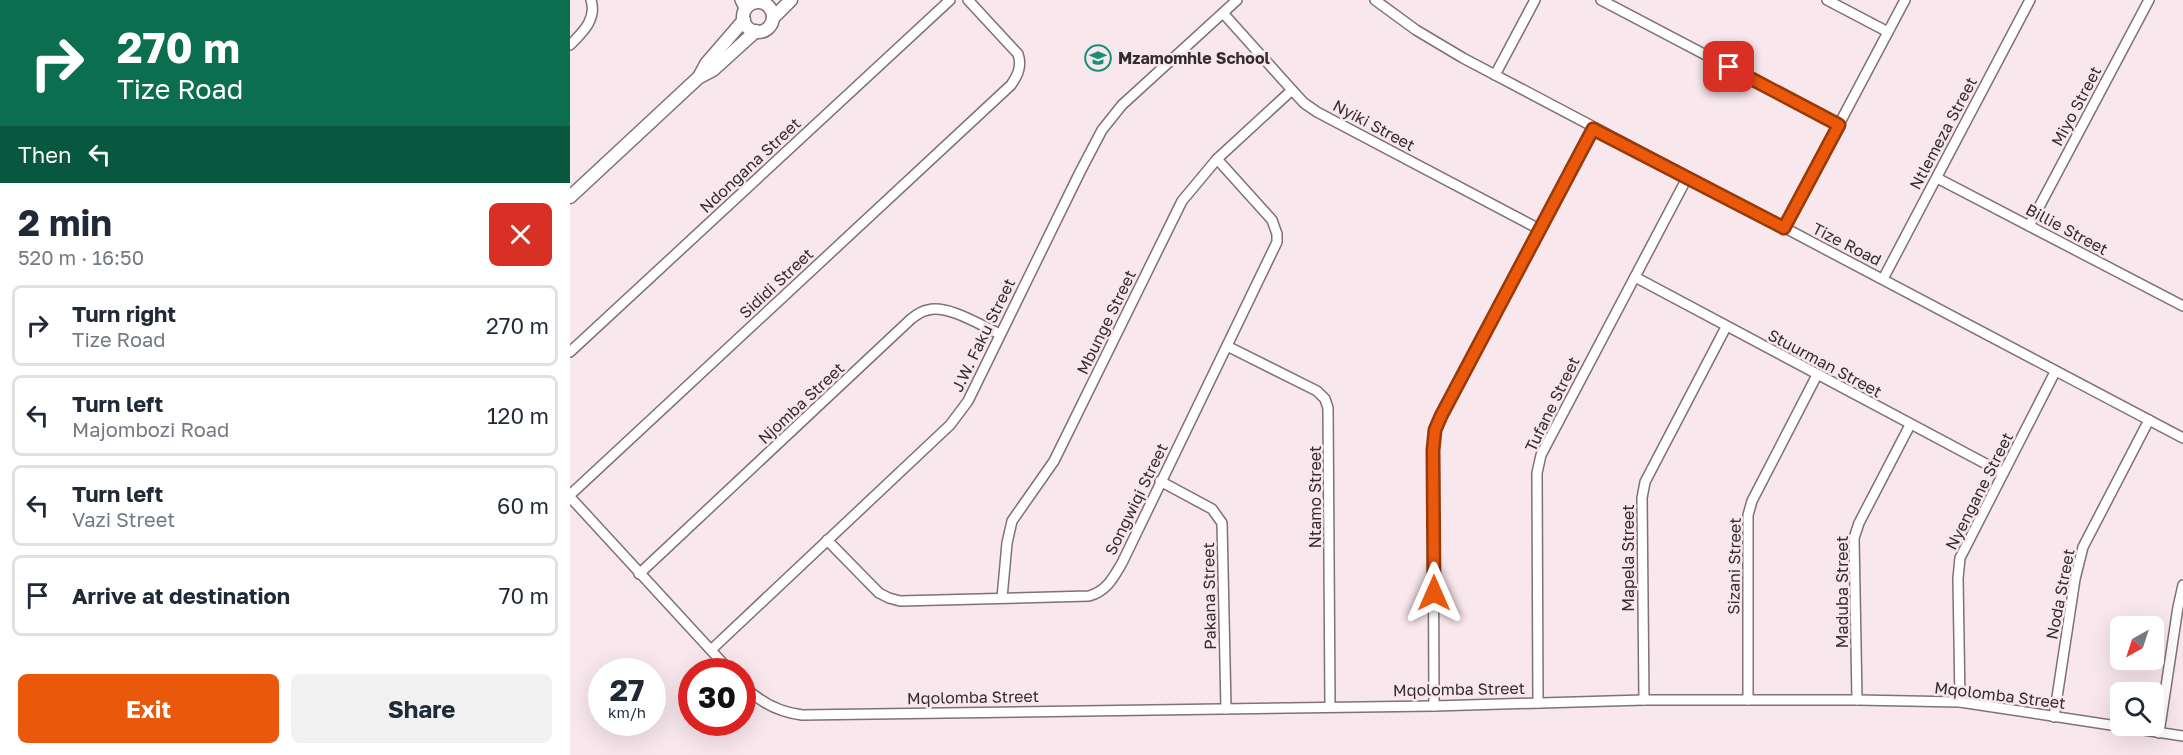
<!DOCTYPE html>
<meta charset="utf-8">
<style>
:root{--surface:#fff;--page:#f2f2f3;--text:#1f2937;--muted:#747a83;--line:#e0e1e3;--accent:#ea580c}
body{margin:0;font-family:"Golos Text",sans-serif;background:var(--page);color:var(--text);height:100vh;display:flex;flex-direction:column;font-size:22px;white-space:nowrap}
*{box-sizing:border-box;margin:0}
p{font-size:20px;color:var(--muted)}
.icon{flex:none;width:33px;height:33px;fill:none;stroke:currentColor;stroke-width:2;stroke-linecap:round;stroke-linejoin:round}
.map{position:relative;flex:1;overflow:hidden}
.sheet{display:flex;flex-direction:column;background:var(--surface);width:570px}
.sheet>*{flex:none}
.guide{background:#0b6e4f;color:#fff;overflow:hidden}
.needle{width:39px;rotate:219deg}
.controls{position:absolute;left:1540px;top:616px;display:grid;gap:12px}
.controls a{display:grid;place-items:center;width:54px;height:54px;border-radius:9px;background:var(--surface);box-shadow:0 6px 24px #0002;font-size:30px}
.speed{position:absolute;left:18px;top:658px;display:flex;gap:12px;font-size:30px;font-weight:700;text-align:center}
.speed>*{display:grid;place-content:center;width:78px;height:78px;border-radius:50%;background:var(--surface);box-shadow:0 6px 24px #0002;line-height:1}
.speed small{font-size:15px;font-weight:400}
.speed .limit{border:9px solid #d22;background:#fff;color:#111}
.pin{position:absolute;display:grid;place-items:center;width:51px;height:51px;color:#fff;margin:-26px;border-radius:12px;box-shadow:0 3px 9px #0006}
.me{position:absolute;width:66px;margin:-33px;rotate:0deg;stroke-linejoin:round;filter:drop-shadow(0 0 4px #0008)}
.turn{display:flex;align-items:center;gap:21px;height:126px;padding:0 18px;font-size:27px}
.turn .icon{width:78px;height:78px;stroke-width:2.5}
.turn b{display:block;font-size:42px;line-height:51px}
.then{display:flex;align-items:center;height:57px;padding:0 18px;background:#0003;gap:12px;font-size:22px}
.round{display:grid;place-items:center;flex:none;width:63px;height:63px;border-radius:9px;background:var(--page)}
.summary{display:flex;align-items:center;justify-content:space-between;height:102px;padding:0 18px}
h1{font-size:36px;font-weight:700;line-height:45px}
.button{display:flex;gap:12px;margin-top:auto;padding:12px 18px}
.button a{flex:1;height:69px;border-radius:9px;background:var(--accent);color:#fff;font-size:24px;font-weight:700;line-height:69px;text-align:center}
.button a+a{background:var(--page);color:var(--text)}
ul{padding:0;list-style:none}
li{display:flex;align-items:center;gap:18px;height:81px;margin:0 12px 9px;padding:0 6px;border:3px solid var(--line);border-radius:9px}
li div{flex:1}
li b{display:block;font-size:22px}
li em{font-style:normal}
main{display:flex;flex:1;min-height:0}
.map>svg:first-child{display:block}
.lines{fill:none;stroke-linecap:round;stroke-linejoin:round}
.minor-casing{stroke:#7f7175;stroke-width:12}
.tertiary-casing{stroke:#7f7175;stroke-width:15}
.minor{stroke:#fff;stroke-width:9}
.tertiary{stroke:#fff;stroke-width:12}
.route-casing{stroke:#983908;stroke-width:15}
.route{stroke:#ea580c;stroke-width:10}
.labels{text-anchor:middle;stroke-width:5;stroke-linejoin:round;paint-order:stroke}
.poi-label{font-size:16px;font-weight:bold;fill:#342d2f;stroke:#f8e7ed;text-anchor:start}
.street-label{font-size:16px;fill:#342d2f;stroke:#f8e7ed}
</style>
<main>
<section class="sheet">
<div class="guide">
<div class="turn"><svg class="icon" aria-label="right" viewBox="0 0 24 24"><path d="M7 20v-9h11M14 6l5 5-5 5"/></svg><div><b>270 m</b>Tize Road</div></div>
<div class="then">Then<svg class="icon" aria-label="left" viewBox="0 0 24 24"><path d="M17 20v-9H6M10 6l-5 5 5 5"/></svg></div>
</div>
<div class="summary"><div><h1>2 min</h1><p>520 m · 16:50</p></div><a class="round" style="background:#d93025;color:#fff"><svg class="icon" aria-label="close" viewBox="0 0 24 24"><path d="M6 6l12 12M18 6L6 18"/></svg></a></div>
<ul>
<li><svg class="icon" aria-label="right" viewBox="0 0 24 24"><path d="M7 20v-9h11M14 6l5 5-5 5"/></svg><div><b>Turn right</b><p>Tize Road</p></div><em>270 m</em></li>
<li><svg class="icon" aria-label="left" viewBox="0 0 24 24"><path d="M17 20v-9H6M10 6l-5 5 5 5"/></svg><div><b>Turn left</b><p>Majombozi Road</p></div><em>120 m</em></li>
<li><svg class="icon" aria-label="left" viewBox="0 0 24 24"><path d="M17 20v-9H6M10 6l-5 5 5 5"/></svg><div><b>Turn left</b><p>Vazi Street</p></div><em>60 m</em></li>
<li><svg class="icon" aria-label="arrive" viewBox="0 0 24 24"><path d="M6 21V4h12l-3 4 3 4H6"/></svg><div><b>Arrive at destination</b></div><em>70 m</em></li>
</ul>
<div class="button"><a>Exit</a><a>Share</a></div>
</section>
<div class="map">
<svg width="1613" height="755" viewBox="0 0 1613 755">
<rect width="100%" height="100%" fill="#f8e7ed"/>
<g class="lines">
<g class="minor-casing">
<g id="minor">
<path d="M170 0 175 10"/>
<path d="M178 0 182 3"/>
<path d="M805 0 846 30 893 58 1613 438"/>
<path d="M1031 0 1269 125"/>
<path d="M1257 0 1318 32"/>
<path d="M653 13 722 90 734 103 747 112 969 229"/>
<path d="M0 45C13 32 27 19 21 0"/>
<path d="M925 75 965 0"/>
<path d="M1367 178 1613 306"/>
<path d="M1459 226 1579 0"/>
<path d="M1214 228 1335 0"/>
<path d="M1065 277 1433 473"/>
<path d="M1313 279 1460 0"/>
<path d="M657 346 747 391 755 399 758 408 760 706"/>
<path d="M0 352 380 0"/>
<path d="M590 481 642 509 652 523 656 709"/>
<path d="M0 495 441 85C448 75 452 66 448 54L398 0"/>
<path d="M0 497 161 672"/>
<path d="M257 540 309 593 319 598 330 601 519 596C537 591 543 578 552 563L707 242V234L702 220 647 159"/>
<path d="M69 574 341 319C346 315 351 311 358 310 377 304 412 326 430 334"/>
<path d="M432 598 437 543 442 521 484 461 612 201 647 159 722 90"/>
<path d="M141 650 380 425 398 401 510 172 532 130 552 105 667 0"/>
<path d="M172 684C189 702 208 712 232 715L864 706 1074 700H1287L1390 702 1613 736"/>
<path d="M1074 700 1072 498 1075 482 1156 327"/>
<path d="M1178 700V515L1182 501 1247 375"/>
<path d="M1287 700 1284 538 1289 523 1340 425"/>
<path d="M1390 702 1388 578 1390 558 1485 372"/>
<path d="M968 703 967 473 971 455 1117 178"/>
<path d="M864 706 863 450 865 430 878 403 1024 128"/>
<path d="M1484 717 1505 579 1513 547 1579 420"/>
<path d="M1589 733 1608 607 1613 585"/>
</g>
</g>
<g class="tertiary-casing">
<g id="tertiary">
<circle cx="188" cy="17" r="15"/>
<path d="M203 18 221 0"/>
<path d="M129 77 136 64 174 20"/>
<path d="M0 197 128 78 143 70 186 31"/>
</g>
</g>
<use href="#minor" class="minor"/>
<use href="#tertiary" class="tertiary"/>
</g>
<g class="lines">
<g class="route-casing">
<path id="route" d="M864 593 863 450 865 430 871 416 1023 129 1214 228 1269 125 1159 67"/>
</g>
<use href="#route" class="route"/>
</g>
<defs>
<g id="school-ring" transform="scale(1.35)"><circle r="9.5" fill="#f8e7ed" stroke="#169074" stroke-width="1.5"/><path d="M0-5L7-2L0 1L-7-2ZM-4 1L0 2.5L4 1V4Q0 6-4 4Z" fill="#169074"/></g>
</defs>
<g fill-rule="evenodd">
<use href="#school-ring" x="528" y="58"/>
</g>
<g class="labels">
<g class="poi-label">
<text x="548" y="64">Mzamomhle School</text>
</g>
<g class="street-label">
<text transform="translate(1506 106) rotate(-62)" y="6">Miyo Street</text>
<text transform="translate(804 125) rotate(28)" y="6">Nyiki Street</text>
<text transform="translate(1373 133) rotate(-62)" y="6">Ntlemeza Street</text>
<text transform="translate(180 165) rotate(-43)" y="6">Ndongana Street</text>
<text transform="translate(1497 229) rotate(28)" y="6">Billie Street</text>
<text transform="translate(1277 244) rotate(27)" y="6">Tize Road</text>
<text transform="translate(206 283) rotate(-43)" y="6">Sididi Street</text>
<text transform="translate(536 322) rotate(-64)" y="6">Mbunge Street</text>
<text transform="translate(413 335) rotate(-64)" y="6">J.W. Faku Street</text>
<text transform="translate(1255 363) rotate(28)" y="6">Stuurman Street</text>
<text transform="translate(231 403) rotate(-43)" y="6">Njomba Street</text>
<text transform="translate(982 404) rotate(-64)" y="6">Tufane Street</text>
<text transform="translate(1409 491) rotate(-63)" y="6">Nyengane Street</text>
<text transform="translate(745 497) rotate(-90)" y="6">Ntamo Street</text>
<text transform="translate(566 499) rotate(-64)" y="6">Songwiqi Street</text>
<text transform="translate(1058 558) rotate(-90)" y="6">Mapela Street</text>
<text transform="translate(1164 566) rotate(-89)" y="6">Sizani Street</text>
<text transform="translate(1272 592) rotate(-90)" y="6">Maduba Street</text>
<text transform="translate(1490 594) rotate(-79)" y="6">Noda Street</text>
<text transform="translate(639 596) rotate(-91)" y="6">Pakana Street</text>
<text transform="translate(889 689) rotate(-1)" y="6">Mqolomba Street</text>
<text transform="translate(1430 695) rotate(7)" y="6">Mqolomba Street</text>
<text transform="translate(403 697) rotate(-1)" y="6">Mqolomba Street</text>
</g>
</g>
</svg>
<div class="controls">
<a><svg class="needle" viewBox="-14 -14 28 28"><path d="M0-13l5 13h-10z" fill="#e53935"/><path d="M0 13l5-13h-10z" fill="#747a83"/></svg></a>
<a><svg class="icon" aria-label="search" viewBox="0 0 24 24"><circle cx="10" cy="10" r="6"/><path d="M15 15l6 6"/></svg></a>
</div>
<div class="speed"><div>27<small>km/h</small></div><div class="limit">30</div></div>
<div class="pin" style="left:1159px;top:67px;background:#d93025"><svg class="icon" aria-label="arrive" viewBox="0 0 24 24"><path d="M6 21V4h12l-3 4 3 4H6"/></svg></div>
<svg class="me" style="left:864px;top:593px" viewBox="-20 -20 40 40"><path d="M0-17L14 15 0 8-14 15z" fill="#ea580c" stroke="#fff" stroke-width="4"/></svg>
</div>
</main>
